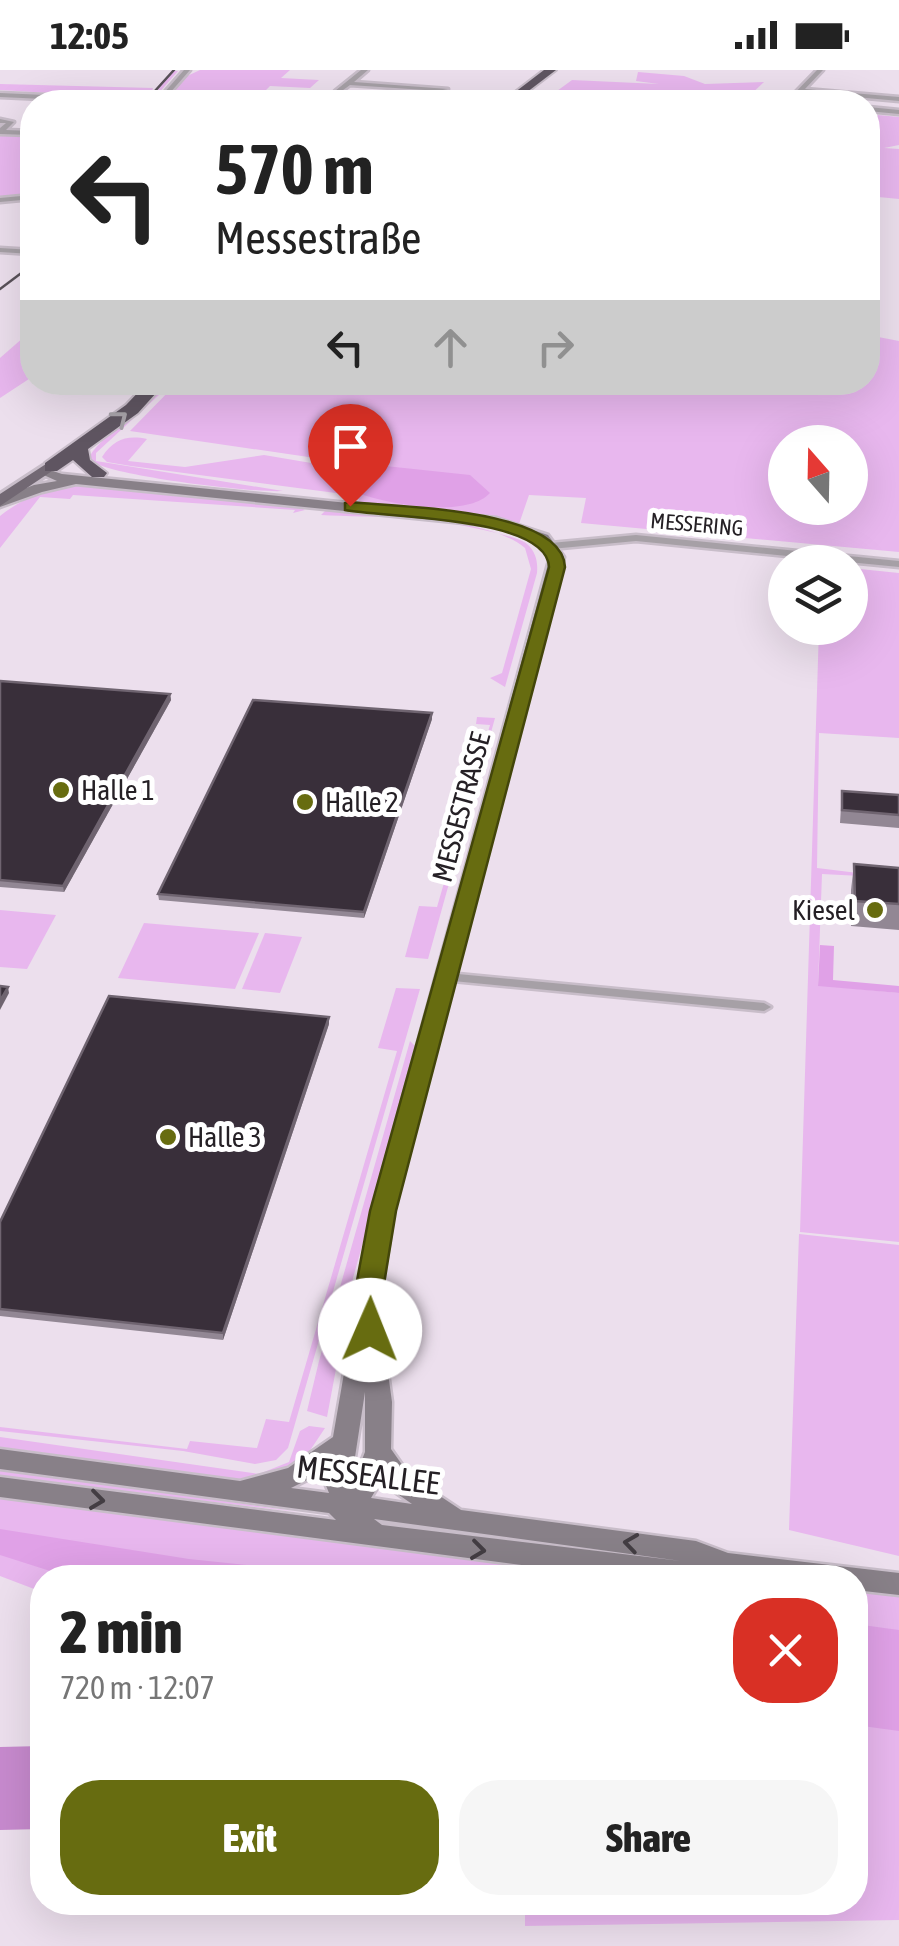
<!DOCTYPE html>
<meta charset="utf-8">
<style>
:root{--surface:#fff;--page:#f6f6f6;--text:#222;--muted:#767676;--accent:#676c10}
body{margin:0;font-family:"Asap Condensed",sans-serif;background:var(--page);color:var(--text);height:100vh;display:flex;flex-direction:column;font-size:38px;white-space:nowrap}
*{box-sizing:border-box;margin:0}
p{font-size:32px;color:var(--muted)}
.icon{flex:none;width:55px;height:55px;fill:none;stroke:currentColor;stroke-width:2;stroke-linecap:round;stroke-linejoin:round}
.map{position:relative;flex:1;overflow:hidden}
.panel{position:absolute;left:30px;top:1495px;width:838px;height:350px;display:flex;flex-direction:column;background:var(--surface);border-radius:40px;box-shadow:0 10px 40px #0002}
.panel>*{flex:none}
.guide{position:absolute;left:20px;top:20px;width:860px;height:305px;border-radius:40px;box-shadow:0 10px 40px #0002;background:#fff;color:var(--text);overflow:hidden}
.needle{width:65px;rotate:340deg}
.tools{position:absolute;left:768px;top:355px;display:grid;gap:20px}
.tools a{display:grid;place-items:center;width:100px;height:100px;border-radius:50%;background:var(--surface);box-shadow:0 10px 40px #0002;font-size:50px}
.pin{position:absolute;display:grid;place-items:center;width:85px;height:85px;color:#fff;margin:-102px -42px;border-radius:50% 50% 50% 0;rotate:-45deg;box-shadow:0 0 10px #0007}
.pin .icon{rotate:45deg}
.me{position:absolute;width:110px;margin:-55px;rotate:1deg;stroke-linejoin:round;filter:drop-shadow(0 0 8px #0008)}
.turn{display:flex;align-items:center;gap:35px;height:210px;padding:0 30px;font-size:45px}
.turn .icon{width:130px;height:130px;stroke-width:2.5}
.turn b{display:block;font-size:70px;line-height:85px}
.lanes{display:flex;align-items:center;height:95px;padding:0 30px;background:#0003;justify-content:center;gap:50px;direction:ltr}
.lanes .off{opacity:.35}
.round{display:grid;place-items:center;flex:none;width:105px;height:105px;border-radius:40px;background:var(--page)}
.summary{display:flex;align-items:center;justify-content:space-between;height:170px;padding:0 30px}
h1{font-size:60px;font-weight:800;line-height:75px}
.button{display:flex;gap:20px;margin-top:auto;padding:20px 30px}
.button a{flex:1;height:115px;border-radius:40px;background:var(--accent);color:#fff;font-size:40px;font-weight:800;line-height:115px;text-align:center}
.button a+a{background:var(--page);color:var(--text)}
.status{display:flex;justify-content:space-between;align-items:center;height:70px;padding:0 50px;background:var(--surface);direction:ltr}
.status svg{height:28px;fill:currentColor}
.map>svg:first-child{display:block}
.green{fill:#e8b7ee;fill-rule:evenodd}
.forest{fill:#c78ace}
.water{fill:#e0a1e7}
.lines{fill:none;stroke-linecap:round;stroke-linejoin:round}
.street-casing{stroke:#c8bdc9;stroke-width:5}
.secondary-casing{stroke:#c8bdc9;stroke-width:5}
.primary-casing{stroke:#c8bdc9;stroke-width:6}
.highway-casing{stroke:#c8bdc9;stroke-width:4}
.street{fill:#a6a0a6;fill-rule:evenodd}
.secondary{fill:#888088;fill-rule:evenodd}
.primary{fill:#726873;fill-rule:evenodd}
.highway{fill:#5f5561;fill-rule:evenodd}
.tram{stroke:#595159;stroke-width:2.5}
.wall{fill:#928794}
.shaded-wall{fill:#6f6470}
.building{fill:#392f3a;stroke:#6f6470;stroke-width:2.5}
.oneway{stroke:#a7a2a8}
.oneway2{stroke:#433d43}
.route{fill:#676c10;stroke:#43460a;stroke-width:2.5}
.poi-dot{fill:#676c10;stroke:#fff;stroke-width:4}
.labels{text-anchor:middle;stroke-width:10;stroke-linejoin:round;paint-order:stroke}
.far-street-label{font-size:22px;fill:#252025;stroke:#fff}
.poi-label{font-size:28px;fill:#252025;stroke:#fff;text-anchor:start}
.street-label{font-size:28px;fill:#252025;stroke:#fff}
.near-street-label{font-size:32px;fill:#252025;stroke:#fff}
</style>
<div class="status"><b>12:05</b><svg viewBox="0 0 49 12"><path d="M0 12V9h3v3zM5 12V6h3v6zM10 12V3h3v9zM15 12V0h3v12zM26 1h20v11H26zM47 4h2v5h-2z"/></svg></div>
<div class="map">
<svg width="899" height="1876" viewBox="0 0 899 1876">
<rect width="100%" height="100%" fill="#ecdfed"/>
<g class="green">
<path d="M200 0H290L281 8 319 10 310 18 270 16 259 27 310 32H164L185 7Z"/>
<path d="M172 1H178L151 32H92L98 23 65 27 68 24 0 20V14L153 18 151 24Z"/>
<path d="M638 2 684 6 705 14 764 12 747 28 786 32H542L572 10 659 14 636 11Z"/>
<path d="M878 45 899 47V75L884 78 899 79V129L868 126V63Z"/>
<path d="M0 63 32 64V126L0 129Z"/>
<path d="M32 260V307L0 328V288Z"/>
<path d="M868 265 899 271V482L581 453 586 428 529 425 519 454 358 434 359 429 351 425 131 396 107 392 102 387C114 369 127 365 147 369L128 391 185 397 264 385 317 394 322 389 130 361 177 313 868 312ZM785 372H850V438H785Z"/>
<path d="M167 313H172L96 383V391L283 421C254 423 109 406 89 390 88 377 153 328 167 313Z"/>
<path d="M96 415 297 436 305 440 293 443 295 440 73 425 70 429 40 427 0 478V446C29 423 59 414 96 415Z"/>
<path d="M327 439C350 436 510 459 527 474 536 482 538 492 537 503L505 617 490 608 502 603 531 499 525 478C484 444 374 448 321 445Z"/>
<path d="M850 498 899 503V668L819 663 817 798 899 808 822 804 818 915 899 923V1172L800 1162 819 558H850Z"/>
<path d="M477 647 495 648 428 889 405 887 419 836 437 837 490 655 476 654Z"/>
<path d="M0 840 56 845 27 899 0 897Z"/>
<path d="M144 853 259 863 235 919 118 908Z"/>
<path d="M265 863 302 867 280 923 242 919Z"/>
<path d="M396 918 420 919 288 1378 276 1390 255 1394 183 1381 0 1361V1357L187 1379 190 1371 257 1378 266 1349 289 1352 397 981 378 978Z"/>
<path d="M410 971 416 977 414 990 353 1208 327 1347 307 1341 319 1291Z"/>
<path d="M799 1164 899 1175V1486L789 1460Z"/>
<path d="M309 1356 325 1358 301 1394 251 1411 0 1377V1367L259 1404 289 1392 300 1361Z"/>
<path d="M0 1398 299 1442 0 1407Z"/>
<path d="M0 1428 675 1507 42 1508V1522L0 1506Z"/>
<path d="M855 1521 899 1527V1850L525 1856V1833L855 1832Z"/>
</g>
<path class="forest" d="M42 1676V1759L0 1760V1677Z"/>
<g class="water">
<path d="M376 395 470 405 490 423C464 452 364 431 334 413L341 402Z"/>
<path d="M820 875 834 876 833 910 899 916V923L818 916Z"/>
<path d="M0 1459 189 1489 359 1507H69L0 1485Z"/>
<path d="M855 1554 899 1560V1661L855 1655Z"/>
</g>
<g class="lines">
<g class="street-casing">
<g id="street">
<path d="M184 0H190L162 32H156Z"/>
<path d="M361 0H368L354 12 448 19 427 23 425 20 350 15 339 23H335V21Z"/>
<path d="M817 0H823L805 19 899 27V31L802 22 792 32H786Z"/>
<path d="M0 23 89 27 92 29 89 31 0 27Z"/>
<path d="M868 37 899 40V44L868 41Z"/>
<path d="M0 49 14 52 6 60 32 61V65L0 64V58L6 53H0Z"/>
<path d="M32 125V129L0 132V128Z"/>
<path d="M0 178 32 180V184L0 182Z"/>
<path d="M636 465 899 491V497L636 471 551 479 546 476 551 473Z"/>
<path d="M458 904 764 933 771 937 764 941 453 911 451 908Z"/>
</g>
</g>
<g class="secondary-casing">
<path id="secondary" d="M44 398 62 404 496 448 548 465 564 487 394 1141 377 1252 382 1259 392 1332 391 1379 410 1406 461 1440 696 1471 728 1483 899 1503V1525L855 1520V1508L725 1504 712 1508H622L0 1427V1407L336 1450 329 1443 0 1399V1379L240 1411 288 1398 333 1367 372 1141 550 487 538 471 494 456 76 414 42 422 0 437V428L34 415 57 411 37 402ZM365 1322V1382L352 1415 351 1413ZM327 1400 325 1413 329 1423 291 1418ZM383 1408 392 1420 412 1434 371 1428ZM374 1449 681 1491 382 1455Z"/>
</g>
<g class="primary-casing">
<path id="primary" d="M46 394 58 397 0 436V424Z"/>
</g>
<g class="highway-casing">
<g id="highway">
<path d="M544 0H556L514 32H502Z"/>
<path d="M148 312H166L138 343 88 379 90 390 107 403 104 407H92L73 390 57 401H45V393L126 335Z"/>
</g>
</g>
<use href="#street" class="street"/>
<use href="#secondary" class="secondary"/>
<use href="#primary" class="primary"/>
<use href="#highway" class="highway"/>
<g class="tram">
<path d="M145 32 174 0"/>
<path d="M0 219 32 195"/>
</g>
</g>
<g class="wall">
<path d="M0 611 170 624 171 630 64 822 0 817Z"/>
<path d="M432 649 364 848 159 830 158 824Z"/>
<path d="M842 721 899 725V758L840 753Z"/>
<path d="M854 794 899 798V860L851 856V820Z"/>
<path d="M329 954 223 1270 0 1246V1152Z"/>
</g>
<g class="shaded-wall">
<path d="M170 624 171 630 64 822 63 816Z"/>
<path d="M432 643V649L364 848V842Z"/>
<path d="M8 917 9 923 0 940V931Z"/>
<path d="M329 947V954L223 1270V1263Z"/>
</g>
<g class="building">
<path d="M0 611 170 624 63 816 0 810Z"/>
<path d="M253 630 432 643 364 842 158 824Z"/>
<path d="M842 721 899 725V745L842 740Z"/>
<path d="M854 794 899 798V834L855 831Z"/>
<path d="M0 916 8 917 0 931Z"/>
<path d="M109 926 329 947 223 1263 0 1239V1152Z"/>
</g>
<defs><path id="oneway-chevron" d="M-2-3.5L2.5 0L-2 3.5" fill="none" stroke-width="1.6" stroke-linecap="round" stroke-linejoin="round" transform="scale(2.5)"/></defs>
<use class="oneway" href="#oneway-chevron" transform="translate(120 348) rotate(-38)"/>
<g class="oneway2">
<use href="#oneway-chevron" transform="translate(97 1430) rotate(7)"/>
<use href="#oneway-chevron" transform="translate(631 1473) rotate(-172)"/>
<use href="#oneway-chevron" transform="translate(478 1480) rotate(7)"/>
</g>
<path class="route" d="M350 432C397 437 562 438 565 497L396 1141 381 1232 383 1260 370 1269 356 1260 353 1232 370 1141 549 497C547 446 386 448 345 440V433Z"/>
<g class="poi-dot">
<circle cx="61" cy="720" r="10"/>
<circle cx="305" cy="732" r="10"/>
<circle cx="875" cy="840" r="10"/>
<circle cx="168" cy="1067" r="10"/>
</g>
<g class="labels">
<g class="far-street-label">
<text transform="translate(697 454) rotate(5)" y="8">MESSERING</text>
</g>
<g class="poi-label">
<text x="81" y="730">Halle 1</text>
<text x="325" y="742">Halle 2</text>
<text x="855" y="850" text-anchor="end">Kiesel</text>
<text x="188" y="1077">Halle 3</text>
</g>
<g class="street-label">
<text transform="translate(461 737) rotate(-75)" y="10">MESSESTRASSE</text>
</g>
<g class="near-street-label">
<text transform="translate(368 1405) rotate(7)" y="11">MESSEALLEE</text>
</g>
</g>
</svg>
<div class="tools">
<a><svg class="needle" viewBox="-14 -14 28 28"><path d="M0-13l5 13h-10z" fill="#e53935"/><path d="M0 13l5-13h-10z" fill="#767676"/></svg></a>
<a><svg class="icon" aria-label="layers" viewBox="0 0 24 24"><path d="M12 4l9 5-9 5-9-5zM3 14l9 5 9-5"/></svg></a>
</div>
<div class="pin" style="left:350px;top:436px;background:#d93025"><svg class="icon" aria-label="arrive" viewBox="0 0 24 24"><path d="M6 21V4h12l-3 4 3 4H6"/></svg></div>
<svg class="me" style="left:370px;top:1260px" viewBox="-20 -20 40 40"><circle r="19" fill="#fff"/><path d="M0-13L10 11 0 6-10 11z" fill="#676c10"/></svg>
<div class="guide">
<div class="turn"><svg class="icon" aria-label="left" viewBox="0 0 24 24"><path d="M17 20v-9H6M10 6l-5 5 5 5"/></svg><div><b>570 m</b>Messestraße</div></div>
<div class="lanes"><svg class="icon" aria-label="left" viewBox="0 0 24 24"><path d="M17 20v-9H6M10 6l-5 5 5 5"/></svg><svg class="icon off" aria-label="ahead" viewBox="0 0 24 24"><path d="M12 20V5M6 11l6-6 6 6"/></svg><svg class="icon off" aria-label="right" viewBox="0 0 24 24"><path d="M7 20v-9h11M14 6l5 5-5 5"/></svg></div>
</div>
<section class="panel">
<div class="summary"><div><h1>2 min</h1><p>720 m · 12:07</p></div><a class="round" style="background:#d93025;color:#fff"><svg class="icon" aria-label="close" viewBox="0 0 24 24"><path d="M6 6l12 12M18 6L6 18"/></svg></a></div>
<div class="button"><a>Exit</a><a>Share</a></div>
</section>
</div>
